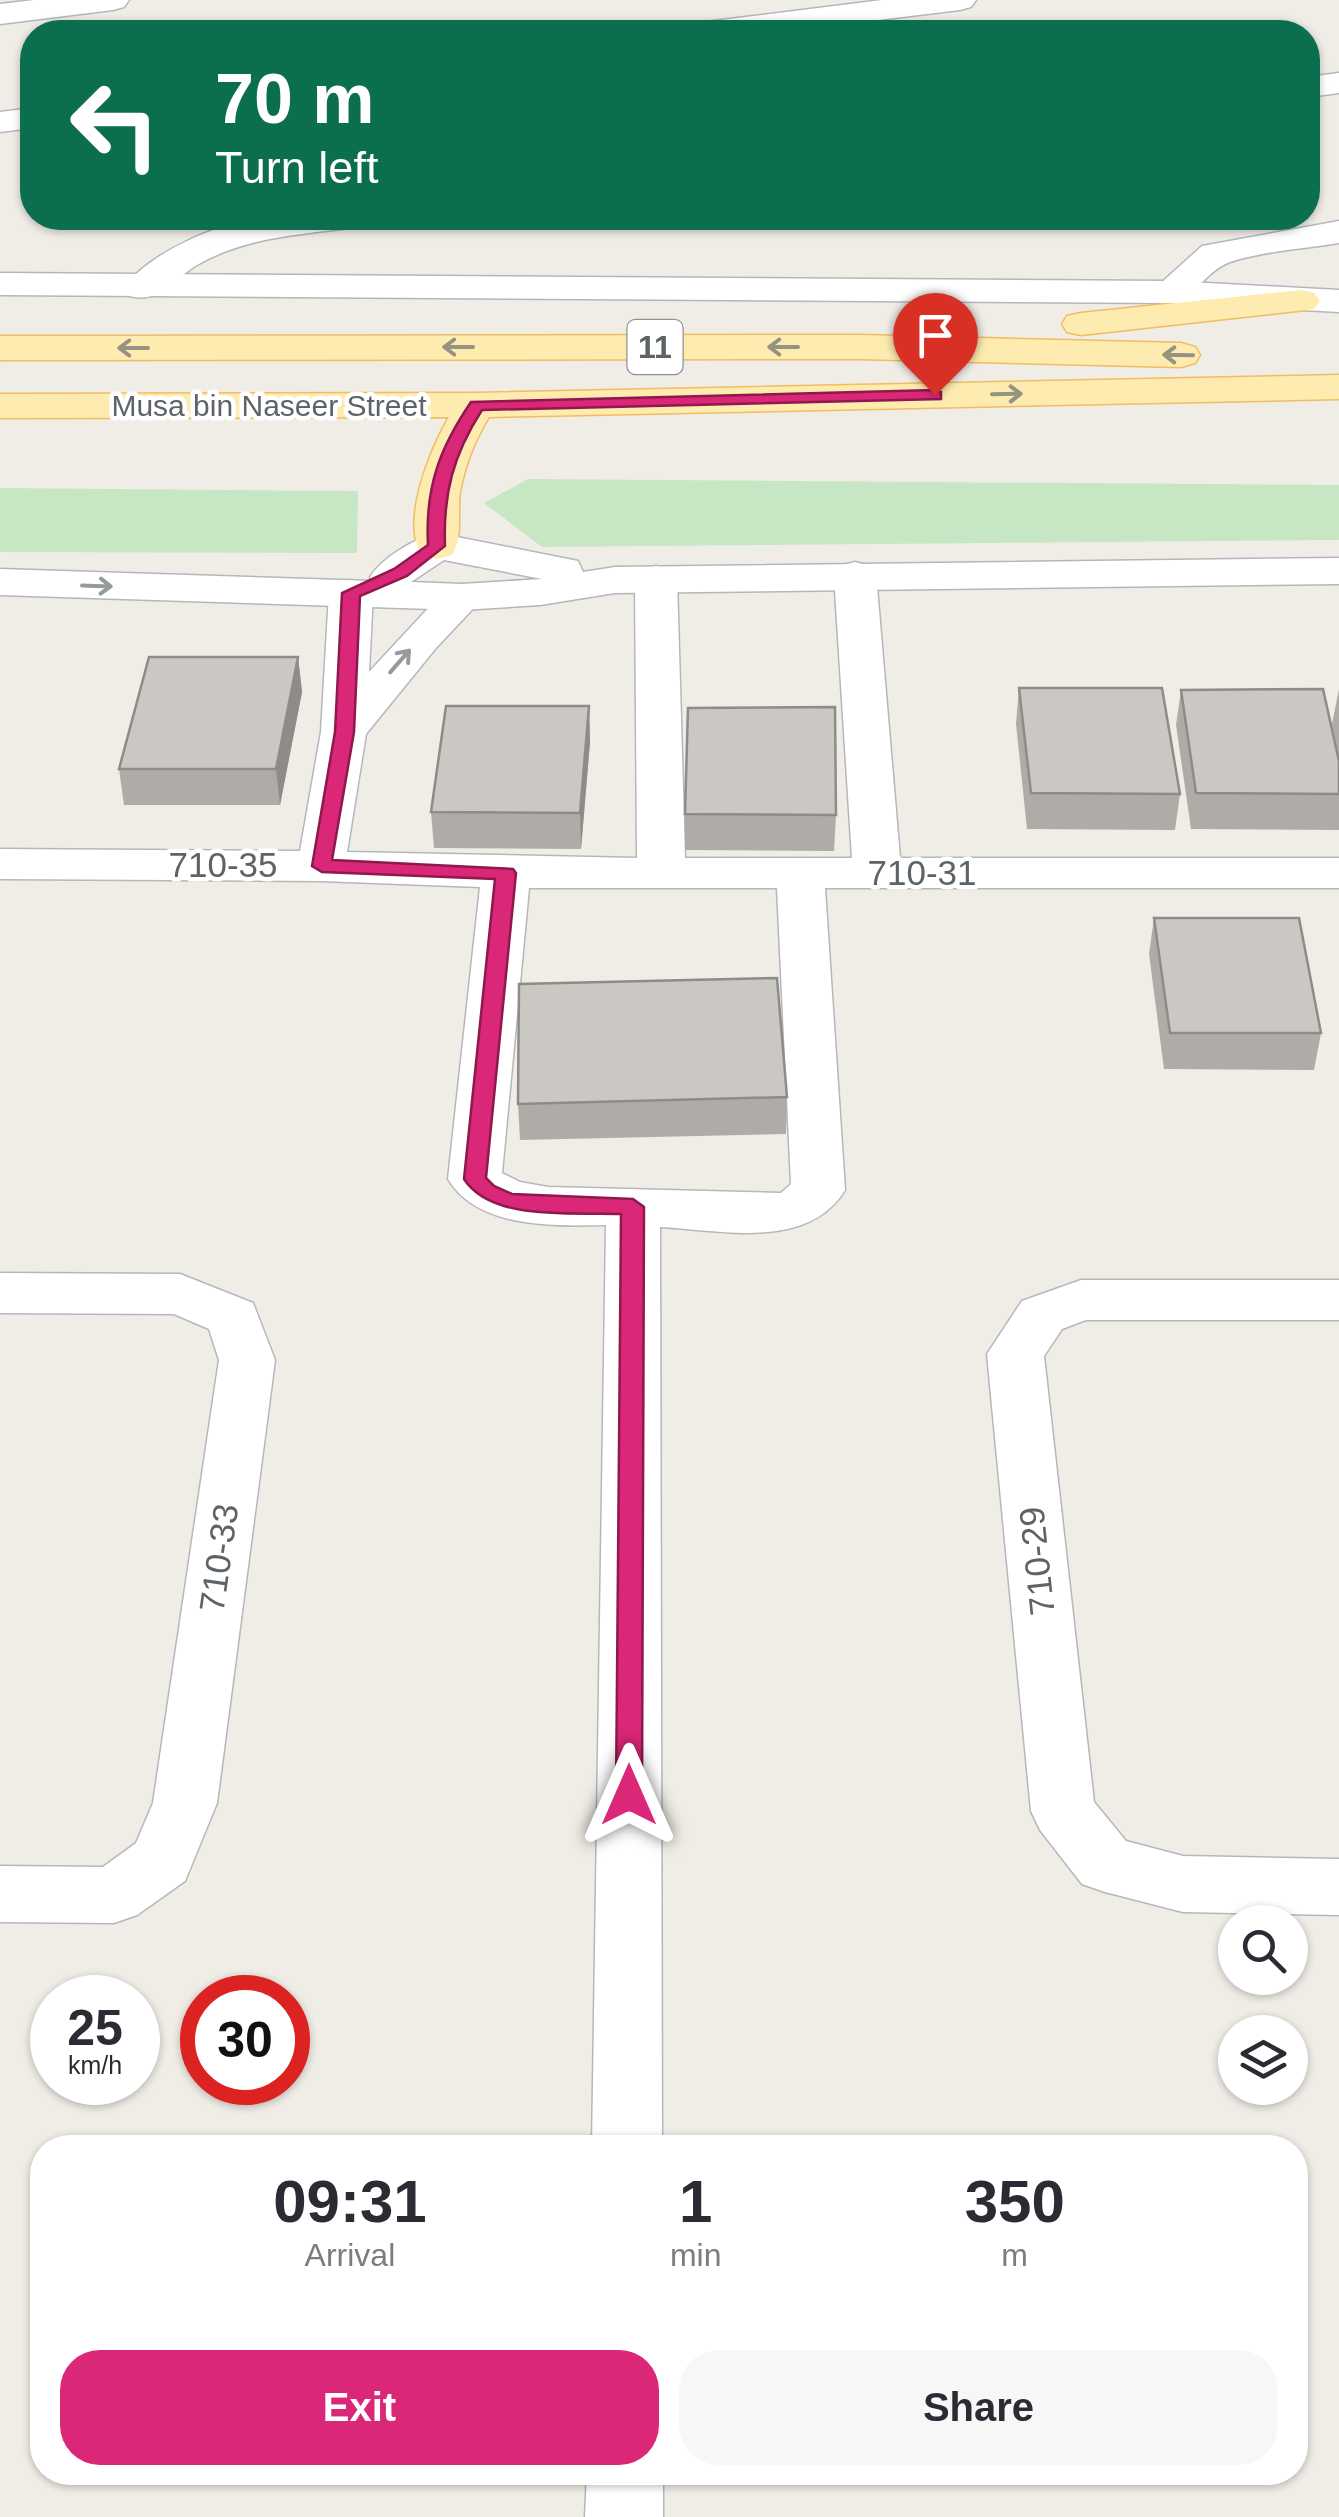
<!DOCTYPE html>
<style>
:root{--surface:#fff;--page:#f7f7f7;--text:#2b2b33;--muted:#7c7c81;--accent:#db2777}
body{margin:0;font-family:Arial,sans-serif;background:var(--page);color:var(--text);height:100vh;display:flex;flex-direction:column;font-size:38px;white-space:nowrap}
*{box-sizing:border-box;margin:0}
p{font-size:32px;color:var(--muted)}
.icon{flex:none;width:55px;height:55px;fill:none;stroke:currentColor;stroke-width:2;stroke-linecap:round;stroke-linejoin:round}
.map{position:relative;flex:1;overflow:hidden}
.drawer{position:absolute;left:30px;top:2135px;width:1278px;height:350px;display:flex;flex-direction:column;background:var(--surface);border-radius:40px;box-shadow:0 2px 8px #0004}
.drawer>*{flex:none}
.top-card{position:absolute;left:20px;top:20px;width:1300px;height:210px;border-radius:40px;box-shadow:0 2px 8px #0004;background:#0b6e4f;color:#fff;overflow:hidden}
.fabs{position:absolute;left:1218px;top:1905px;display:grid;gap:20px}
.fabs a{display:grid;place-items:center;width:90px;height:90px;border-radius:50%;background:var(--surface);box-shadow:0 2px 8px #0004;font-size:50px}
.speed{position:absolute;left:30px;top:1975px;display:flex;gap:20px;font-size:50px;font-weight:700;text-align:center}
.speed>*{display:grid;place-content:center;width:130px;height:130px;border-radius:50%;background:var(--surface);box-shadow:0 2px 8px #0004;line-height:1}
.speed small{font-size:25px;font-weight:400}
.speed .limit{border:15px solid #d22;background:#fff;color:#111}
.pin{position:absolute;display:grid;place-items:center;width:85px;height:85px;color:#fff;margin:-102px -42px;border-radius:50% 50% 50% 0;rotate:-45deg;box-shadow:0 0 10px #0007}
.pin .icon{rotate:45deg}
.me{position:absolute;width:110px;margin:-55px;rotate:0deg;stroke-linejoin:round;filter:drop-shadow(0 0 8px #0008)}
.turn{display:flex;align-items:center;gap:35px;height:210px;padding:0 30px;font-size:45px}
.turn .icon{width:130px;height:130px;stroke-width:2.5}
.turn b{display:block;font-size:70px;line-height:85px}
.eta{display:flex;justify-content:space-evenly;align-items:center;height:170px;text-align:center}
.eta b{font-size:60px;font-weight:700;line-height:70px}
.cta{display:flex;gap:20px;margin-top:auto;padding:20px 30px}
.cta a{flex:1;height:115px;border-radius:40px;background:var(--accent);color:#fff;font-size:40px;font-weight:700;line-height:115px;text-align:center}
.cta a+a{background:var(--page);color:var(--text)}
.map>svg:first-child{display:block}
.green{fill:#c7e7c4}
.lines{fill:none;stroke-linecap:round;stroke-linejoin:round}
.street-casing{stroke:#b4b8bb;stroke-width:3}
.secondary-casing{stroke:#b3b7bb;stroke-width:3}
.primary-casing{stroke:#f0bd61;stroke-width:3}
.street{fill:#fff;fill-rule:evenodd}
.secondary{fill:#fff;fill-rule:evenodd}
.primary{fill:#feebaf;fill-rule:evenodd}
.wall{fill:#afaca8}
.shaded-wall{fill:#8e8c88}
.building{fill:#cbc8c3;stroke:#8e8c88;stroke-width:2.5}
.oneway{stroke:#969380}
.oneway2{stroke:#969a9c}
.route{fill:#db2777;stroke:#8e194d;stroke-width:2.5}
.labels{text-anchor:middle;stroke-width:9;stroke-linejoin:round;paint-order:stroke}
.far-street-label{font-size:30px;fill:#5e6367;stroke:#fff}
.shield{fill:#fff;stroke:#8e9295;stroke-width:2.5}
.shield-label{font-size:32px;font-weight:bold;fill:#5e6367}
.street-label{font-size:35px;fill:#5e6367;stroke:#fff}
</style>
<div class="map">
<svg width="1339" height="2517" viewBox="0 0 1339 2517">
<rect width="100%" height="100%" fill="#f0ede7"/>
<g class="green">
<path d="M528 479 1339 485V540L542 547 484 503Z"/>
<path d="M0 488 358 491 357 553 0 552Z"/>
</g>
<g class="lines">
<g class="street-casing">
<g id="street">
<path d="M34 0H129L124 7 113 10 0 24V4Z"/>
<path d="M882 0H976L971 7 960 10 779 32H689L693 25 705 22Z"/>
<path d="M1339 73V93L1308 97V77Z"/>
<path d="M32 108V128L0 132V112Z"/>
<path d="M260 218H360L355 226 342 229C292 235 242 239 197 265 173 279 160 304 130 296L124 288C148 253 219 223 260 218Z"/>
<path d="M1339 221V243C1304 249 1263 251 1230 262 1200 273 1193 309 1157 300L1151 292 1202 246Z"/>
<path d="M855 562 870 566 876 575 900 858H1339V888H825L845 1190C808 1251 720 1230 660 1227L662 2148H592L606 1225C554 1226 478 1229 448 1179L480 887 321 881 0 879V849L300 851 321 732 329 593 336 584 351 580 366 584 373 593 369 672 447 588 462 584 477 588 484 597 436 648 366 734 347 852 637 858 635 579 641 570 656 566 671 570 677 579 685 858H852L834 575 840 566ZM529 888H777L791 1184 781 1193 548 1187 520 1182 502 1173Z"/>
<path d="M0 1273 180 1274 253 1303 275 1360 217 1803 185 1881 137 1915 114 1923 0 1922V1866L103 1867 136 1843 153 1803 219 1360 209 1329 174 1314 0 1313Z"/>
<path d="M1081 1280H1339V1320H1086L1062 1329 1044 1356 1094 1802 1126 1841 1183 1856 1339 1859V1915L1183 1912 1105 1892 1082 1884 1040 1830 1031 1811 987 1354 1022 1301Z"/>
<path d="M587 2472H663V2517H585Z"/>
</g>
</g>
<g class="secondary-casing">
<g id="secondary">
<path d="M0 273 1170 281 1339 290V312L1170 303 0 295Z"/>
<path d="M437 533 578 561 583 572 615 567 1339 558V584L615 593 540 605 462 610 0 595V569L372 581 370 577C383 557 414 539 437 533ZM444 560 542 579 462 584 411 582Z"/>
</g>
</g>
<g class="primary-casing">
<g id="primary">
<path d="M1301 290 1314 293 1320 301 1314 309 1081 335 1067 332 1062 324 1067 316 1081 313Z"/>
<path d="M860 335 1181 343 1195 347 1200 355 1195 363 1181 367 860 359 0 360V336Z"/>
<path d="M1339 375V399L489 417C475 440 465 465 460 492 457 512 463 539 452 555L437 559 422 555C400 522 431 448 449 417L0 418V394L476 393Z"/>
</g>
</g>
<use href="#street" class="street"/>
<use href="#secondary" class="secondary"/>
<use href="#primary" class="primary"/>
</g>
<g class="wall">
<path d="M298 657 302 692 280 805H124L119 769Z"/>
<path d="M1019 688 1180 794 1175 830 1027 829 1016 724Z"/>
<path d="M1339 689V758L1332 724Z"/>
<path d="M1181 690 1339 761V830L1191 829 1176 725Z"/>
<path d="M589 706 590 742 581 849 434 848 431 812Z"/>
<path d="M685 814 836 815 834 851 685 850Z"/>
<path d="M1154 918 1321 1033 1314 1070 1164 1069 1149 954Z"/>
<path d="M787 1097 786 1134 520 1140 518 1104Z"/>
</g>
<g class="shaded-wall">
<path d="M298 657 302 692 280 805 276 769Z"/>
<path d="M589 706 590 742 581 849 580 813Z"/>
</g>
<g class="building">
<path d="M149 657H298L276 769H119Z"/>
<path d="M1019 688H1162L1180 794 1031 793Z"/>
<path d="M1323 689 1339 761V794L1196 793 1181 690Z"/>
<path d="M446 706H589L580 813 431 812Z"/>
<path d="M835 707 836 815 685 814 688 708Z"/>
<path d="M1154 918H1299L1321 1033H1170Z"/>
<path d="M777 978 787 1097 518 1104 519 984Z"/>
</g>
<defs><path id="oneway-shaft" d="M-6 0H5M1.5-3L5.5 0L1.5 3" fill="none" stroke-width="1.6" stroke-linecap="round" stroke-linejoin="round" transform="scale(2.5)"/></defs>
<g class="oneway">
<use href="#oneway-shaft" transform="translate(458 347) rotate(180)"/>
<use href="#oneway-shaft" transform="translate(783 347) rotate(180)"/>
<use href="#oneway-shaft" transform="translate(133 348) rotate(180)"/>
<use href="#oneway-shaft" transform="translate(1178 355) rotate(-179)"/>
<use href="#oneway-shaft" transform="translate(1007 394) rotate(-1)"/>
</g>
<g class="oneway2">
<use href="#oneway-shaft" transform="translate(97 586) rotate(2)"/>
<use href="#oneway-shaft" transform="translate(400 661) rotate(-49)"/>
</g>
<path class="route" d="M935 390 941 392V399L482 410C453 455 443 494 445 546L407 576 360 596 354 732 332 860 513 869 516 873 486 1178 494 1186 512 1194 633 1199 644 1207 642 1795 638 1803 629 1806 620 1803 616 1795 621 1214C574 1212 492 1222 464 1179L495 879 322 872 312 866 335 732 342 593 394 569 428 545C425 488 439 449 471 402Z"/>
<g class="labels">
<g class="far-street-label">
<text x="269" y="416">Musa bin Naseer Street</text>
</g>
<rect class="shield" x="627.5" y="320" width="55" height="54" rx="8"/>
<g class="shield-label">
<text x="655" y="358">11</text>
</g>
<g class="street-label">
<text x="223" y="877">710-35</text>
<text x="922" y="885">710-31</text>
<text transform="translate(219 1558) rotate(-82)" y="12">710-33</text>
<text transform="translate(1037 1561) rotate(-96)" y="12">710-29</text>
</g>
</g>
</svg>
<div class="fabs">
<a><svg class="icon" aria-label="search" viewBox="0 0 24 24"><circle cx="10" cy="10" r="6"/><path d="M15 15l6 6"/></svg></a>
<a><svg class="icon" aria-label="layers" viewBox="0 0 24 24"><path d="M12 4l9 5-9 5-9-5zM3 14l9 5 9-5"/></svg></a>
</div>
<div class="speed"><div>25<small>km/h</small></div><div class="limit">30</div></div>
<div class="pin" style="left:935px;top:395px;background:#d93025"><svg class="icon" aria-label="arrive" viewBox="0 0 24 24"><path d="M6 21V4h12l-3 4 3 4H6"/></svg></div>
<svg class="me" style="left:629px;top:1795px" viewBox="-20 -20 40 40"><path d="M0-17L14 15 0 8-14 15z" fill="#db2777" stroke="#fff" stroke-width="4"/></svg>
<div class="top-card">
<div class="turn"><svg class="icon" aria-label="left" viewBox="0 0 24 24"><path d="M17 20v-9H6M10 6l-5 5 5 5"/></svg><div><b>70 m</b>Turn left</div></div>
</div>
<section class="drawer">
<div class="eta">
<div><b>09:31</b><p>Arrival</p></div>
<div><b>1</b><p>min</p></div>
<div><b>350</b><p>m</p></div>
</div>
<div class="cta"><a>Exit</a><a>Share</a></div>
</section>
</div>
